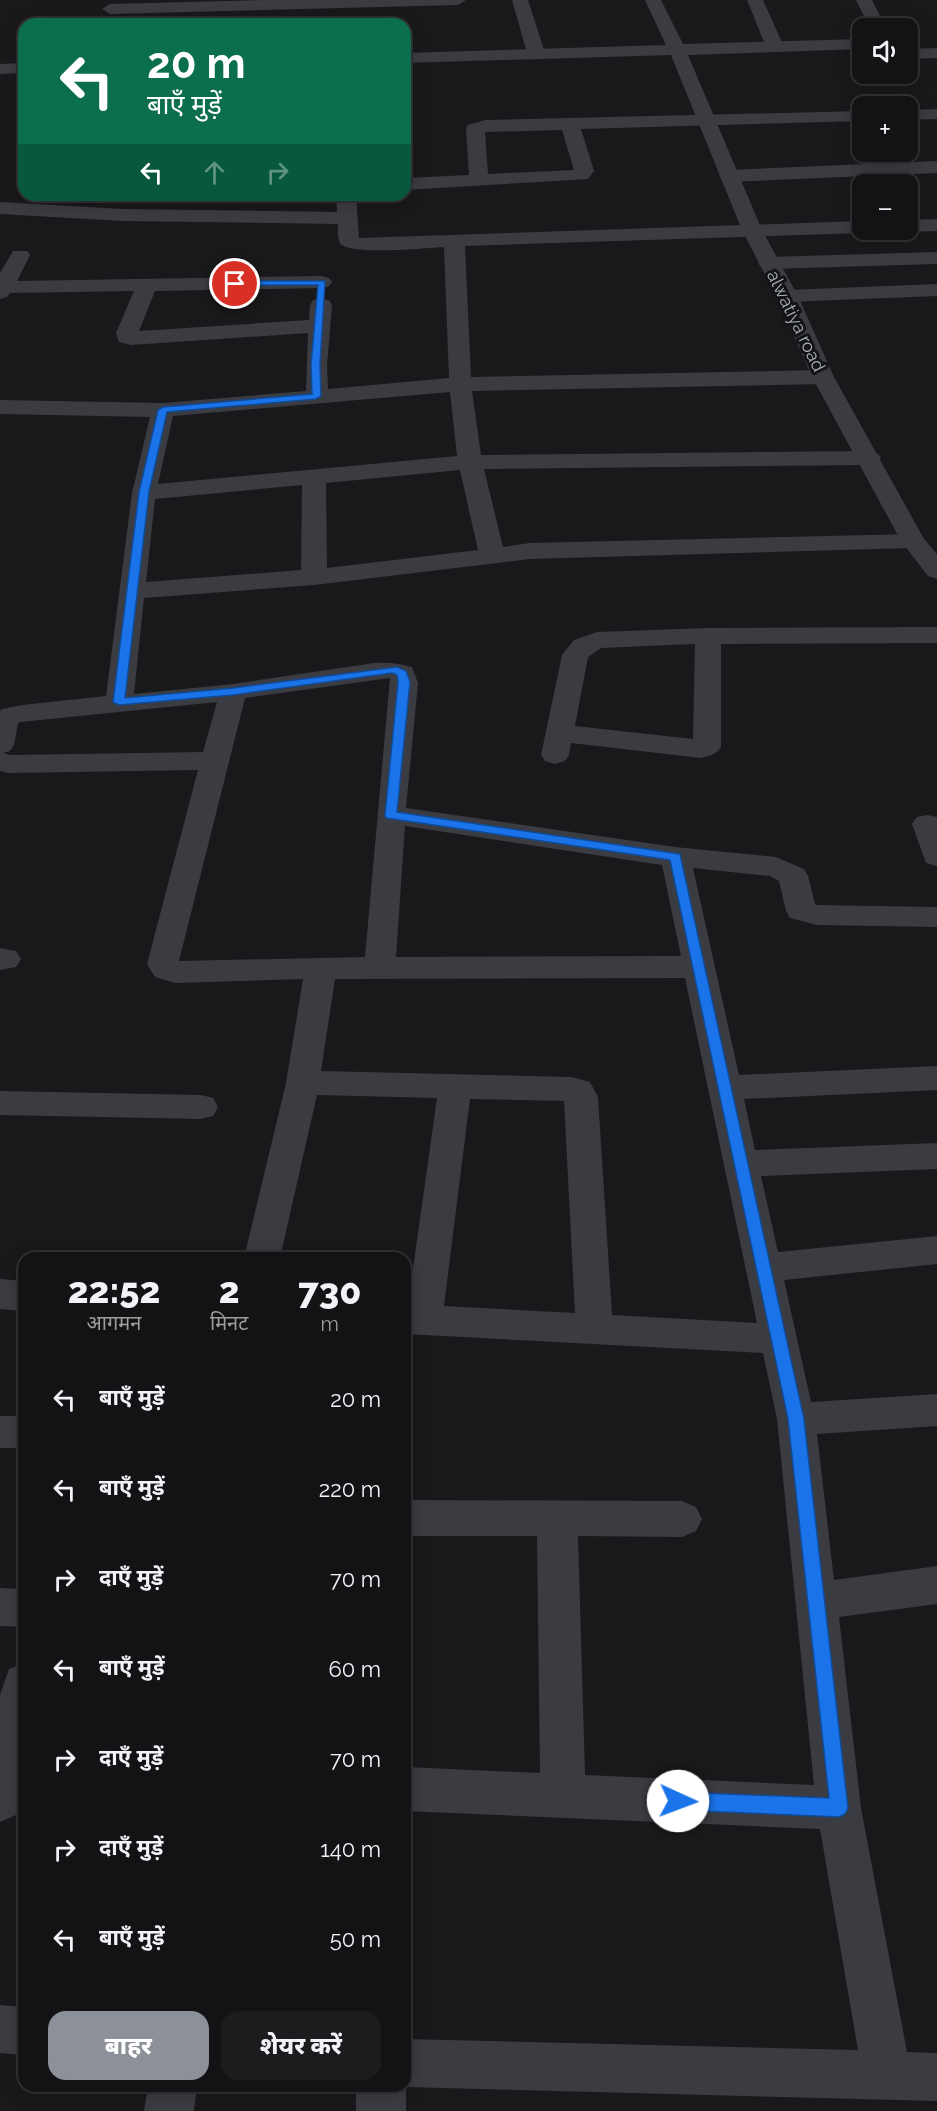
<!DOCTYPE html>
<html lang="hi">
<meta charset="utf-8">
<style>
:root{--surface:#131315;--page:#1c1c1e;--text:#f1f3f6;--muted:#9d9ea0;--line:#323234;--accent:#8c9099}
body{margin:0;font-family:Raleway,"Noto Sans Devanagari",sans-serif;background:var(--page);color:var(--text);height:100vh;display:flex;flex-direction:column;font-size:22px;white-space:nowrap}
*{box-sizing:border-box;margin:0}
p{font-size:20px;color:var(--muted)}
.icon{flex:none;width:33px;height:33px;fill:none;stroke:currentColor;stroke-width:2;stroke-linecap:round;stroke-linejoin:round}
.map{position:relative;flex:1;overflow:hidden}
.side{position:absolute;left:18px;top:1252px;width:393px;height:840px;display:flex;flex-direction:column;background:var(--surface);border-radius:18px;box-shadow:0 3px 15px #0003,0 0 0 2px var(--line)}
.side>*{flex:none}
.hud{position:absolute;left:18px;top:18px;width:393px;height:183px;border-radius:18px;box-shadow:0 3px 15px #0003,0 0 0 2px var(--line);background:#0b6e4f;color:#fff;overflow:hidden}
.tools{position:absolute;left:852px;top:18px;display:grid;gap:12px}
.tools a{display:grid;place-items:center;width:66px;height:66px;border-radius:12px;background:var(--surface);box-shadow:0 3px 15px #0003,0 0 0 2px var(--line);font-size:30px}
.pin{position:absolute;display:grid;place-items:center;width:51px;height:51px;color:#fff;margin:-26px;border:3px solid #fff;border-radius:50%;box-shadow:0 2px 6px #0007}
.me{position:absolute;width:66px;margin:-33px;rotate:92deg;stroke-linejoin:round;filter:drop-shadow(0 0 4px #0008)}
.turn{display:flex;align-items:center;gap:21px;height:126px;padding:0 30px;font-size:27px}
.turn .icon{width:78px;height:78px;stroke-width:2.5}
.turn b{display:block;font-size:42px;line-height:51px}
.lanes{display:flex;align-items:center;height:57px;padding:0 30px;background:#0003;justify-content:center;gap:30px;direction:ltr}
.lanes .off{opacity:.35}
.eta{display:flex;justify-content:space-evenly;align-items:center;height:102px;text-align:center}
.eta b{font-size:36px;font-weight:800;line-height:42px}
.action{display:flex;gap:12px;margin-top:auto;padding:12px 30px}
.action a{flex:1;height:69px;border-radius:18px;background:var(--accent);color:#fff;font-size:24px;font-weight:800;line-height:69px;text-align:center}
.action a+a{background:var(--page);color:var(--text)}
ul{padding:0;list-style:none}
li{display:flex;align-items:center;gap:18px;height:90px;padding:0 30px}
li div{flex:1}
li b{display:block;font-size:22px}
li em{font-style:normal}
.map>svg:first-child{display:block}
.lines{fill:none;stroke-linecap:round;stroke-linejoin:round}
.minor{fill:#3a3c41;fill-rule:evenodd}
.tertiary{fill:#3a3c41;fill-rule:evenodd}
.route{fill:#1a73e8;stroke:#114b97;stroke-width:1.5}
.labels{text-anchor:middle;stroke-width:6;stroke-linejoin:round;paint-order:stroke}
.far-street-label{font-size:18px;fill:#abb2bc;stroke:#141417}
</style>
<div class="map">
<svg width="937" height="2111" viewBox="0 0 937 2111">
<rect width="100%" height="100%" fill="#19191c"/>
<g class="lines">
<g class="minor">
<path d="M266 0H466L458 5 110 14 102 9 110 4Z"/>
<path d="M512 0H528L545 53 542 57H530L527 53Z"/>
<path d="M747 0H763L784 47 781 51H769L766 47Z"/>
<path d="M856 0H872L886 28H870Z"/>
<path d="M937 109V119L908 120V110Z"/>
<path d="M862 111V121L581 129 594 171 588 179 405 190V178L469 175 466 129 468 125 485 120ZM562 130 574 170 488 174 485 132Z"/>
<path d="M937 161V173L729 182 722 180 719 176 722 172 729 170Z"/>
<path d="M336 195H356L359 238 862 221V230H870L862 233 465 246 471 377 823 370 831 372 834 377 831 382 823 384 472 391 481 455 869 451 877 453 881 458 877 463 869 465 484 469 503 547 530 543 913 534 922 536 925 541 922 546 913 548 530 559 314 585 144 598 134 694 233 684 374 663C388 662 398 663 412 667L418 683 406 808 675 847 776 857 804 869 808 876 815 904 817 905 937 907V927L817 925 790 918 786 911 779 881 770 876 693 868 739 1075 937 1066V1090L744 1099 755 1150 937 1143V1169L761 1176 778 1252 937 1236V1264L784 1280 811 1402 937 1394V1426L817 1434 834 1580 937 1566V1604L839 1617 861 1808 907 2052 937 2053V2101L406 2087V2111H356V2086H405V2039L858 2050 820 1829 405 1811V1767L540 1773 537 1536H405V1500L682 1501 696 1507 702 1519 696 1531 682 1537 578 1536 585 1775 814 1785 777 1419 763 1353 405 1334V1304H408L437 1098 317 1095 280 1258H244L286 1083 303 979 175 983 155 977 147 964 198 770 9 773 0 771V711L2 709 22 705 106 696 132 493 150 417 0 414V400L163 403 306 391 308 333 131 345 119 342 116 333 134 291 10 293 7 297 0 299V273L13 251H27L30 255 17 281 322 276 329 278 332 282 329 286 322 288 155 291 139 331 309 320 310 305 313 300 321 299 329 300 332 305 327 365 328 389 449 378 444 247C427 248 348 256 340 243 337 238 338 229 338 224L123 221 0 214V202L123 209 337 212ZM450 392 457 456 158 484 173 416ZM460 470 478 550 327 568 326 483ZM302 485 301 570 146 582 155 499ZM390 678 365 957 179 961 245 698ZM217 702 203 752 11 755 3 753 10 751 14 745 18 723 21 722ZM405 826 662 865 681 956 396 957ZM685 978 757 1323 612 1315 598 1097 590 1082 571 1077 321 1071 335 979ZM470 1099 564 1101 575 1313 444 1306Z"/>
<path d="M937 219V231L908 232 900 230H908V220Z"/>
<path d="M937 252V264L768 269 761 267 758 263 761 259 768 257Z"/>
<path d="M937 284V296L787 302 780 300 776 296 780 292 787 290Z"/>
<path d="M937 627V643L721 644V747C716 755 710 755 701 758L571 743 569 755 565 761 555 764 545 761 541 755 562 655 574 640 597 632 708 628ZM695 644 693 739 575 726 588 657 601 648Z"/>
<path d="M927 815 937 817V866L926 863 912 824 917 817Z"/>
<path d="M0 948 16 951 21 959 16 967 0 970Z"/>
<path d="M0 1091 201 1095 213 1098 218 1107 213 1116 201 1119 0 1115Z"/>
<path d="M0 1279 24 1281V1311L0 1309Z"/>
<rect x="0" y="1416" width="24" height="32"/>
<path d="M0 1588 24 1589V1627L0 1626Z"/>
<path d="M24 1663V1792L16 1815 0 1822V1695L9 1669Z"/>
<path d="M0 2005 24 2007V2055L0 2053Z"/>
<path d="M148 2086H197L194 2111H144Z"/>
</g>
<g class="tertiary">
<path d="M645 0H661L683 44 862 39V49L688 55 762 230 798 296 834 377 924 539 937 554V579L928 576 901 541 812 377 776 296 742 230 671 55 405 63V53L666 45Z"/>
<path d="M937 48V58L908 59V49Z"/>
<path d="M24 63V73L0 74V64Z"/>
</g>
</g>
<path class="route" d="M235 281H325L320 365 321 396 316 399 167 412 149 492 125 698 233 688 397 667 406 671 410 682 397 812 680 854 804 1419 848 1808 845 1814 839 1817 678 1810 672 1807 669 1801 672 1795 678 1792 829 1798 788 1419 670 860 386 818 385 815 398 682 397 675 392 673 233 695 119 705 113 702 139 492 158 410 163 407 312 394 311 365 318 285H232L231 284Z"/>
<g class="labels">
<g class="far-street-label">
<text transform="translate(796 321) rotate(64)" y="6">alwatiya road</text>
</g>
</g>
</svg>
<div class="tools">
<a><svg class="icon" aria-label="sound" viewBox="0 0 24 24"><path d="M4 9h4l5-4v14l-5-4H4zM17 9q2 3 0 6"/></svg></a>
<a>+</a>
<a>−</a>
</div>
<div class="pin" style="left:235px;top:284px;background:#d93025"><svg class="icon" aria-label="arrive" viewBox="0 0 24 24"><path d="M6 21V4h12l-3 4 3 4H6"/></svg></div>
<svg class="me" style="left:678px;top:1801px" viewBox="-20 -20 40 40"><circle r="19" fill="#fff"/><path d="M0-13L10 11 0 6-10 11z" fill="#1a73e8"/></svg>
<div class="hud">
<div class="turn"><svg class="icon" aria-label="left" viewBox="0 0 24 24"><path d="M17 20v-9H6M10 6l-5 5 5 5"/></svg><div><b>20 m</b>बाएँ मुड़ें</div></div>
<div class="lanes"><svg class="icon" aria-label="left" viewBox="0 0 24 24"><path d="M17 20v-9H6M10 6l-5 5 5 5"/></svg><svg class="icon off" aria-label="ahead" viewBox="0 0 24 24"><path d="M12 20V5M6 11l6-6 6 6"/></svg><svg class="icon off" aria-label="right" viewBox="0 0 24 24"><path d="M7 20v-9h11M14 6l5 5-5 5"/></svg></div>
</div>
<section class="side">
<div class="eta">
<div><b>22:52</b><p>आगमन</p></div>
<div><b>2</b><p>मिनट</p></div>
<div><b>730</b><p>m</p></div>
</div>
<ul>
<li><svg class="icon" aria-label="left" viewBox="0 0 24 24"><path d="M17 20v-9H6M10 6l-5 5 5 5"/></svg><div><b>बाएँ मुड़ें</b></div><em>20 m</em></li>
<li><svg class="icon" aria-label="left" viewBox="0 0 24 24"><path d="M17 20v-9H6M10 6l-5 5 5 5"/></svg><div><b>बाएँ मुड़ें</b></div><em>220 m</em></li>
<li><svg class="icon" aria-label="right" viewBox="0 0 24 24"><path d="M7 20v-9h11M14 6l5 5-5 5"/></svg><div><b>दाएँ मुड़ें</b></div><em>70 m</em></li>
<li><svg class="icon" aria-label="left" viewBox="0 0 24 24"><path d="M17 20v-9H6M10 6l-5 5 5 5"/></svg><div><b>बाएँ मुड़ें</b></div><em>60 m</em></li>
<li><svg class="icon" aria-label="right" viewBox="0 0 24 24"><path d="M7 20v-9h11M14 6l5 5-5 5"/></svg><div><b>दाएँ मुड़ें</b></div><em>70 m</em></li>
<li><svg class="icon" aria-label="right" viewBox="0 0 24 24"><path d="M7 20v-9h11M14 6l5 5-5 5"/></svg><div><b>दाएँ मुड़ें</b></div><em>140 m</em></li>
<li><svg class="icon" aria-label="left" viewBox="0 0 24 24"><path d="M17 20v-9H6M10 6l-5 5 5 5"/></svg><div><b>बाएँ मुड़ें</b></div><em>50 m</em></li>
</ul>
<div class="action"><a>बाहर</a><a>शेयर करें</a></div>
</section>
</div>
